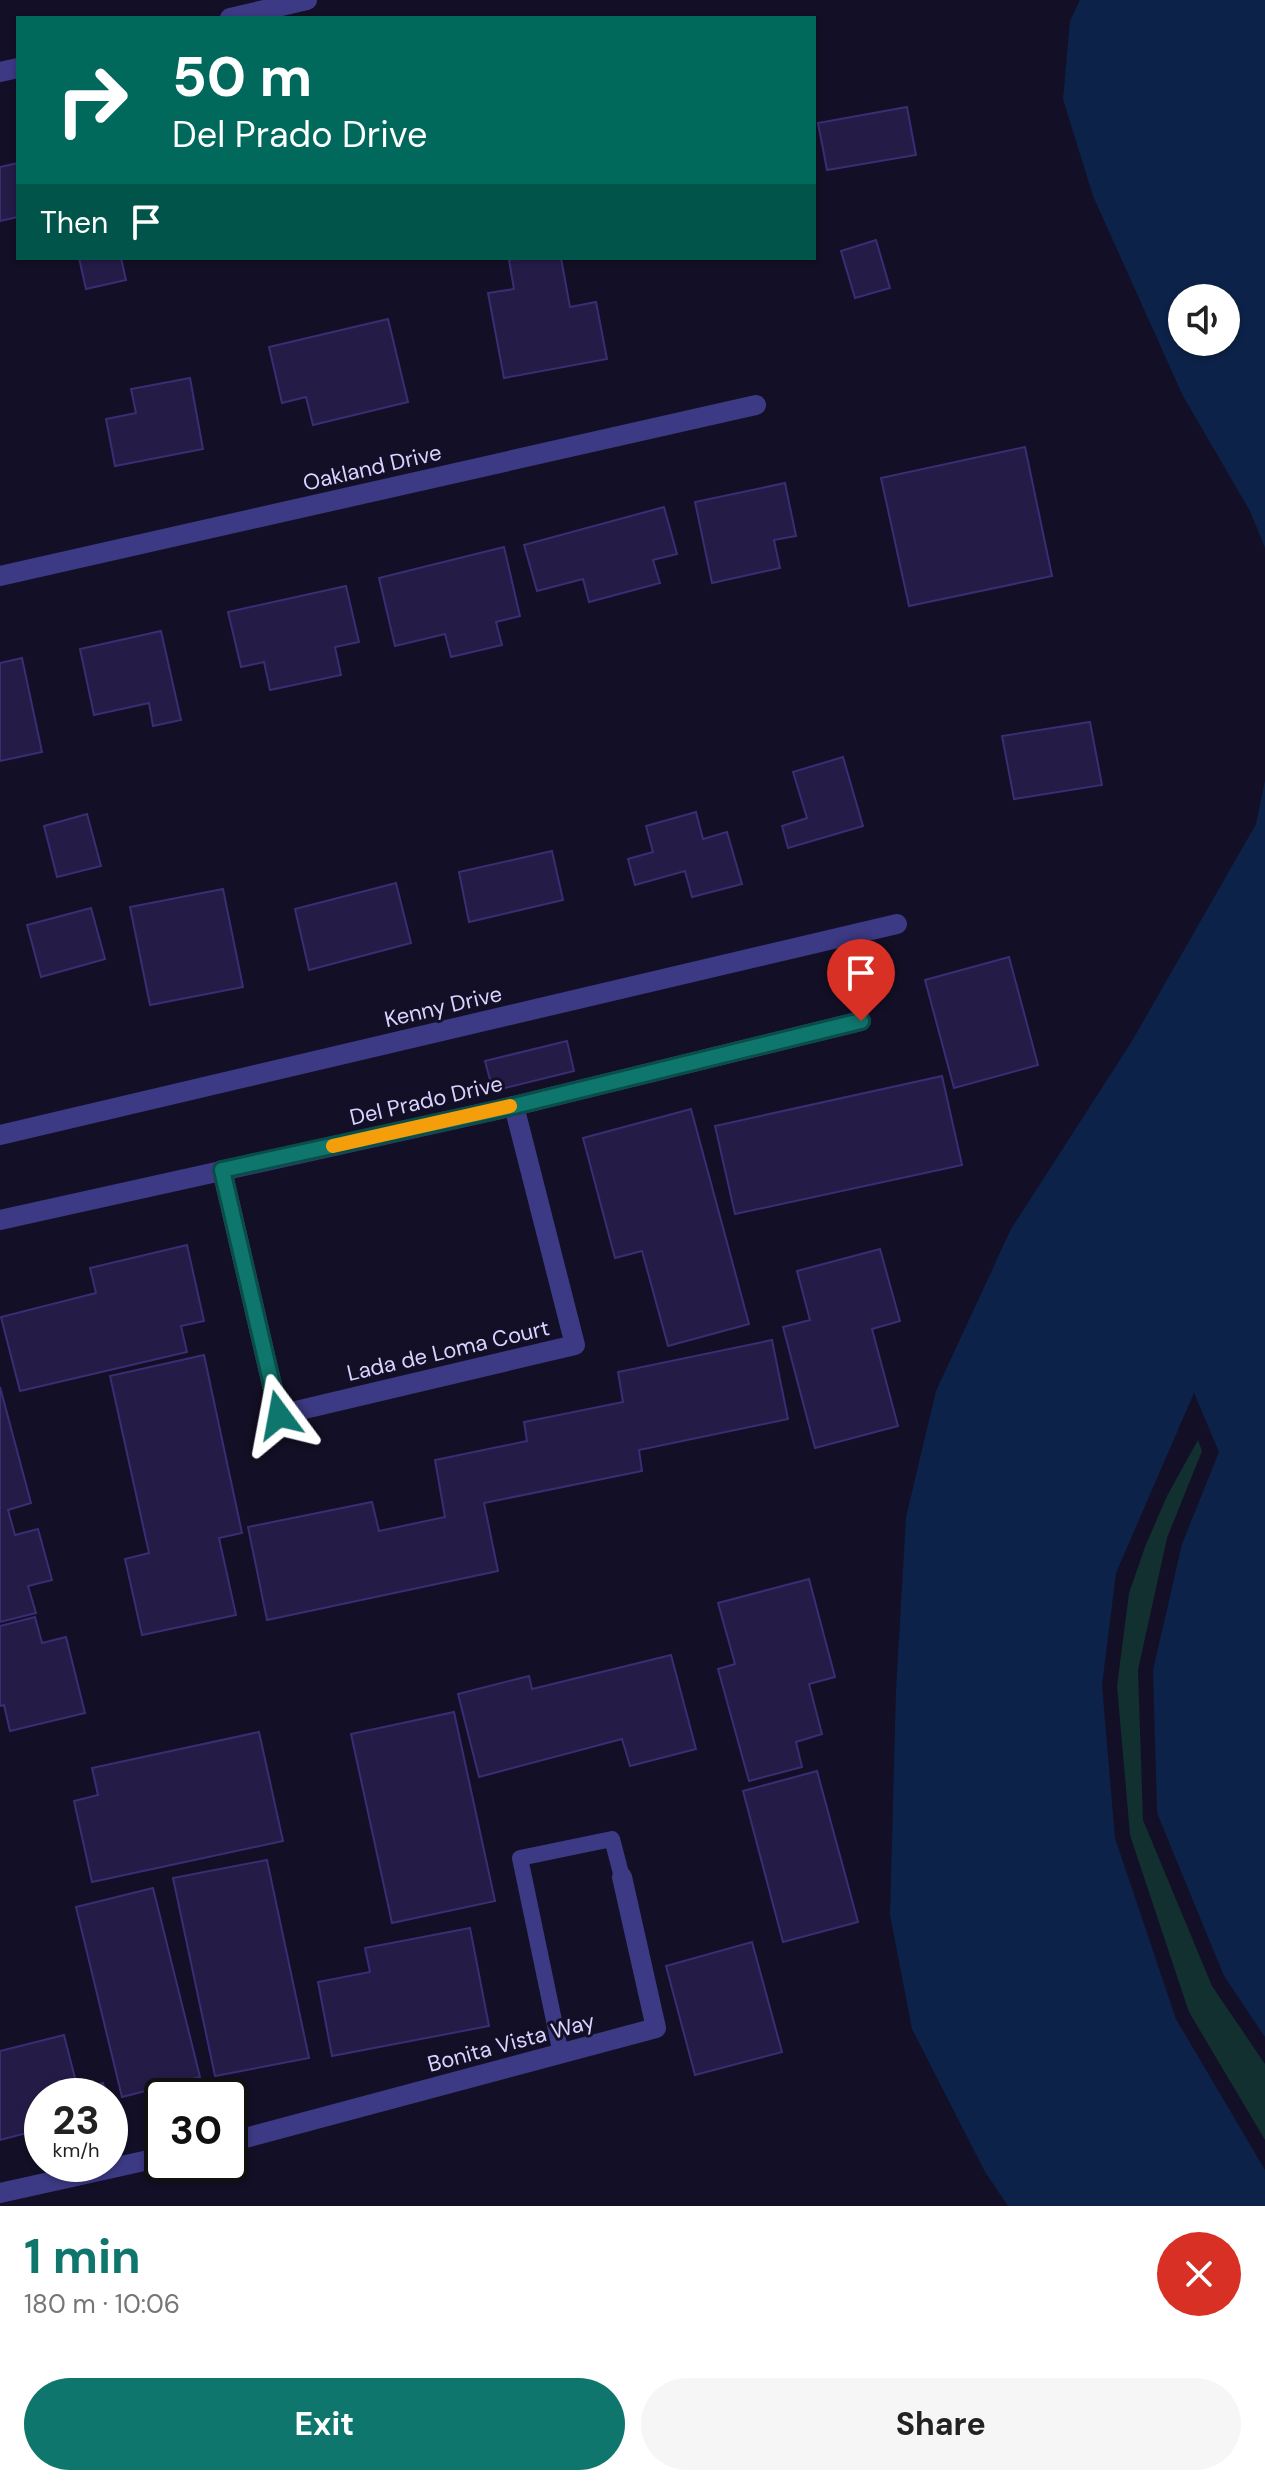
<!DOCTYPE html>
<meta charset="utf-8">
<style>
:root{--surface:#fff;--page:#f6f6f6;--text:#222;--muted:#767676;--accent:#0f766e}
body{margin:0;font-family:"DM Sans",sans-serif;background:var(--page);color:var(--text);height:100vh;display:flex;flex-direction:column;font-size:30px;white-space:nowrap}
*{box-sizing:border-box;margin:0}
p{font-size:26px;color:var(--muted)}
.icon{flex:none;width:44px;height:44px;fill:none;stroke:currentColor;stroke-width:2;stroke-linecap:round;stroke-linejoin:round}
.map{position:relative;height:2206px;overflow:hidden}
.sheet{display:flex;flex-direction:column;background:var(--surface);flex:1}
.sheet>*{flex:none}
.hud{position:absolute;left:16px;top:16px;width:800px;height:244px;border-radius:0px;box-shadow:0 2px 6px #0004;background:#00695c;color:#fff;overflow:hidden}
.buttons{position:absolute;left:1168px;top:284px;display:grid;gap:16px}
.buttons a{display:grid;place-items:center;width:72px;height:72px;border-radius:50%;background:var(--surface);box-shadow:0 2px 6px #0004;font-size:40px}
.speed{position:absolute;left:24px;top:2078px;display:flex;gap:16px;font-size:40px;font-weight:700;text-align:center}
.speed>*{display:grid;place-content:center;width:104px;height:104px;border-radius:50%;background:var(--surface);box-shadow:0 2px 6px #0004;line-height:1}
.speed small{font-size:20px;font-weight:400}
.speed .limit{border:4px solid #111;border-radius:12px;background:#fff;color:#111}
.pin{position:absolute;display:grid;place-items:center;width:68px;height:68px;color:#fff;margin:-82px -34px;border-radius:50% 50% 50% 0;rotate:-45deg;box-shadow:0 0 8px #0007}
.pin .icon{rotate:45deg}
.me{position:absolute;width:88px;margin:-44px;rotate:347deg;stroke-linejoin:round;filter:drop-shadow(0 0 6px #0008)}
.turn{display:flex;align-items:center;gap:28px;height:168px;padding:0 24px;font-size:36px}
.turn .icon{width:104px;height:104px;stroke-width:2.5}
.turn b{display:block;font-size:56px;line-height:68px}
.then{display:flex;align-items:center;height:76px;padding:0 24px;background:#0003;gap:16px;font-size:30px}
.round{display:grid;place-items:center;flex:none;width:84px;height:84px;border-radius:42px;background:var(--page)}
.head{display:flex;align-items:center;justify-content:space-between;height:136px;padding:0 24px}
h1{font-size:48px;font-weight:700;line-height:60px;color:var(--accent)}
.action{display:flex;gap:16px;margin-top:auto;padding:16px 24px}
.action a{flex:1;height:92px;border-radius:48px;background:var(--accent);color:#fff;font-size:32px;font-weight:700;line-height:92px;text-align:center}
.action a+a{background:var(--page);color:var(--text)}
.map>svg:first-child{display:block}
.green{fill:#12302f}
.water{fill:#0c2248;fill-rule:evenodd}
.building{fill:#241b47;stroke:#3b2d73;stroke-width:2}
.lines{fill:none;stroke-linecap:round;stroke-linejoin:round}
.service{stroke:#3d3a85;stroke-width:16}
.minor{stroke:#3d3a85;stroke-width:20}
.route-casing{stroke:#0a4d48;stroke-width:20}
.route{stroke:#0f766e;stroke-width:14}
.slow{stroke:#f59e0b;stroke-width:14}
.labels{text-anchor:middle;stroke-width:6;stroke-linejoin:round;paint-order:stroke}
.street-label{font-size:22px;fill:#d9d4ff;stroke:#130f26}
</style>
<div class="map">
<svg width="1265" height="2206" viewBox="0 0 1265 2206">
<rect width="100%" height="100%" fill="#130f26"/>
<path class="green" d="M1198 1440 1202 1451 1167 1538 1138 1670 1143 1820 1212 1986 1265 2064V2140L1189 2012 1130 1835 1117 1686 1129 1593 1145 1547 1167 1496Z"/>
<g class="water">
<path d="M1080 0H1265V548L1250 511 1183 396 1093 196 1063 99 1070 21ZM1182 298H1226V342H1182Z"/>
<path d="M1265 780V2037L1224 1976 1157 1813 1153 1670 1182 1544 1219 1452 1194 1393 1116 1573 1102 1685 1115 1838 1176 2019 1265 2170V2206H1008L985 2172 912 2029 890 1915 896 1690 906 1517 936 1391 1011 1229 1132 1041 1256 824Z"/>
</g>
<g class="building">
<path d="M907 107 916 155 827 170 818 123Z"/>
<path d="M18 163V217L0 221V167Z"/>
<path d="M876 240 890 288 855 298 841 251Z"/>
<path d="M79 258H121L126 280 86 289Z"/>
<path d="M520 258H561L570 307 596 302 607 359 504 378 488 293 514 289 509 260Z"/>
<path d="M388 319 408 402 313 425 306 397 282 403 269 347Z"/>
<path d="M190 378 203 449 115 466 106 419 136 413 131 389Z"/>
<path d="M1025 447 1052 576 909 606 881 478Z"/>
<path d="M785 483 796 536 774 540 780 568 712 583 695 502Z"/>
<path d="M664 507 677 554 653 560 660 583 589 602 583 579 537 591 524 545Z"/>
<path d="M504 547 520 616 496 622 502 645 451 657 445 634 395 646 379 578Z"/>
<path d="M346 586 359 642 335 647 341 675 270 690 264 662 241 667 228 612Z"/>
<path d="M161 631 181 720 153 726 149 703 94 715 80 649Z"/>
<path d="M22 658 42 752 0 761V663Z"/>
<path d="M1090 722 1102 785 1014 799 1002 736Z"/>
<path d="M843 757 863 826 788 848 782 826 807 818 793 772Z"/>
<path d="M696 812 703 839 727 832 742 884 692 897 685 871 635 885 628 859 653 852 646 826Z"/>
<path d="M87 814 101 866 57 877 44 826Z"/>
<path d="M552 851 563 900 469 922 459 872Z"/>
<path d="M396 883 411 943 309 970 295 909Z"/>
<path d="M223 889 243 987 150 1005 130 907Z"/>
<path d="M91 908 105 959 41 977 27 925Z"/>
<path d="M1009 957 1038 1065 954 1088 925 980Z"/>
<path d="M567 1041 574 1071 493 1091 485 1061Z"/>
<path d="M942 1076 962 1165 735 1214 715 1126Z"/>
<path d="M691 1109 749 1324 668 1346 642 1251 615 1258 583 1138Z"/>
<path d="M187 1245 204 1321 181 1326 187 1352 20 1391 1 1317 96 1293 90 1268Z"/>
<path d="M880 1249 900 1321 872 1329 898 1426 815 1448 783 1327 810 1320 797 1271Z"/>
<path d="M772 1340 788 1419 639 1450 642 1471 484 1503 498 1571 267 1620 248 1527 372 1502 379 1531 445 1517 435 1460 527 1441 524 1422 623 1402 618 1372Z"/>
<path d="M204 1355 242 1533 219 1538 236 1615 142 1635 125 1559 149 1553 110 1376Z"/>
<path d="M0 1387 31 1503 8 1510 15 1535 38 1529 52 1580 28 1586 36 1613 0 1622Z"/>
<path d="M809 1579 835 1677 809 1684 822 1734 796 1742 802 1767 749 1781 718 1669 735 1664 718 1603Z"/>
<path d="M35 1617 42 1643 66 1637 85 1713 10 1731 4 1705 0 1706V1626Z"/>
<path d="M671 1655 696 1749 630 1766 622 1739 479 1777 458 1694 529 1676 532 1689Z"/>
<path d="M454 1712 495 1901 392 1923 351 1734Z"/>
<path d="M259 1732 283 1841 92 1882 74 1801 98 1795 92 1768Z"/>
<path d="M817 1771 858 1922 783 1942 743 1791Z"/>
<path d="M267 1860 309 2058 215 2076 173 1878Z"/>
<path d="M153 1888 200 2077 122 2097 76 1907Z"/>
<path d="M470 1928 489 2026 332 2056 318 1982 370 1972 365 1948Z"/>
<path d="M752 1942 782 2052 695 2075 666 1966Z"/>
<path d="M64 2035 78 2090 103 2083 106 2096H42V2129L0 2140V2051Z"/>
</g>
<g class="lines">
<path class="service" d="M561 2054 520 1858 612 1839 622 1877"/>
<g class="minor">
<path d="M230 18 307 0"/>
<path d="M0 72 18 68"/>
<path d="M0 576 756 405"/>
<path d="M0 1135 897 924"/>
<path d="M222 1170 279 1415 575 1345 514 1106"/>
<path d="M0 1220 514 1106 861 1021"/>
<path d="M230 2142 656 2028 622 1877"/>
<path d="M0 2193 162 2157"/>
</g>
</g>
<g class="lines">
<g class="route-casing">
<path id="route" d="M279 1415 222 1170 514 1106 861 1021"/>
</g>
<use href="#route" class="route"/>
<path class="slow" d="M333 1146 510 1106"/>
</g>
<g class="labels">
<g class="street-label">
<text transform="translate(372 467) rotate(-13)" y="8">Oakland Drive</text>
<text transform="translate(443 1006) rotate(-13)" y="8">Kenny Drive</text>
<text transform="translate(426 1100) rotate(-13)" y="8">Del Prado Drive</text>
<text transform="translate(448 1350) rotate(-13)" y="8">Lada de Loma Court</text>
<text transform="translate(511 2042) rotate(-15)" y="8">Bonita Vista Way</text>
</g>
</g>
</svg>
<div class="buttons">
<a><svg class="icon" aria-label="sound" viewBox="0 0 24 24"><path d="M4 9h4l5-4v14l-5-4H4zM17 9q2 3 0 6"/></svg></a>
</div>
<div class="speed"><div>23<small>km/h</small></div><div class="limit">30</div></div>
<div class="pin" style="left:861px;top:1021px;background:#d93025"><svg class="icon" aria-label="arrive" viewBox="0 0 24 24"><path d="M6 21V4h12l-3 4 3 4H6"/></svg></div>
<svg class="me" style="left:279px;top:1415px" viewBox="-20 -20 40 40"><path d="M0-17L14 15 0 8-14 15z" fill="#0f766e" stroke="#fff" stroke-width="4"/></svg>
<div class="hud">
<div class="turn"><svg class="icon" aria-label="right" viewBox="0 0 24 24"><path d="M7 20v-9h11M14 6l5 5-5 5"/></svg><div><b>50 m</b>Del Prado Drive</div></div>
<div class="then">Then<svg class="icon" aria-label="arrive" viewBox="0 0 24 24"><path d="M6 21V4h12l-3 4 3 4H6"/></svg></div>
</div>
</div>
<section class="sheet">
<div class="head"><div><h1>1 min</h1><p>180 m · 10:06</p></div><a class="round" style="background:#d93025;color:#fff"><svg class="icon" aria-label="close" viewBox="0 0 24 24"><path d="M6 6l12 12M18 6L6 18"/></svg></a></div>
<div class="action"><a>Exit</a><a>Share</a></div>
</section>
